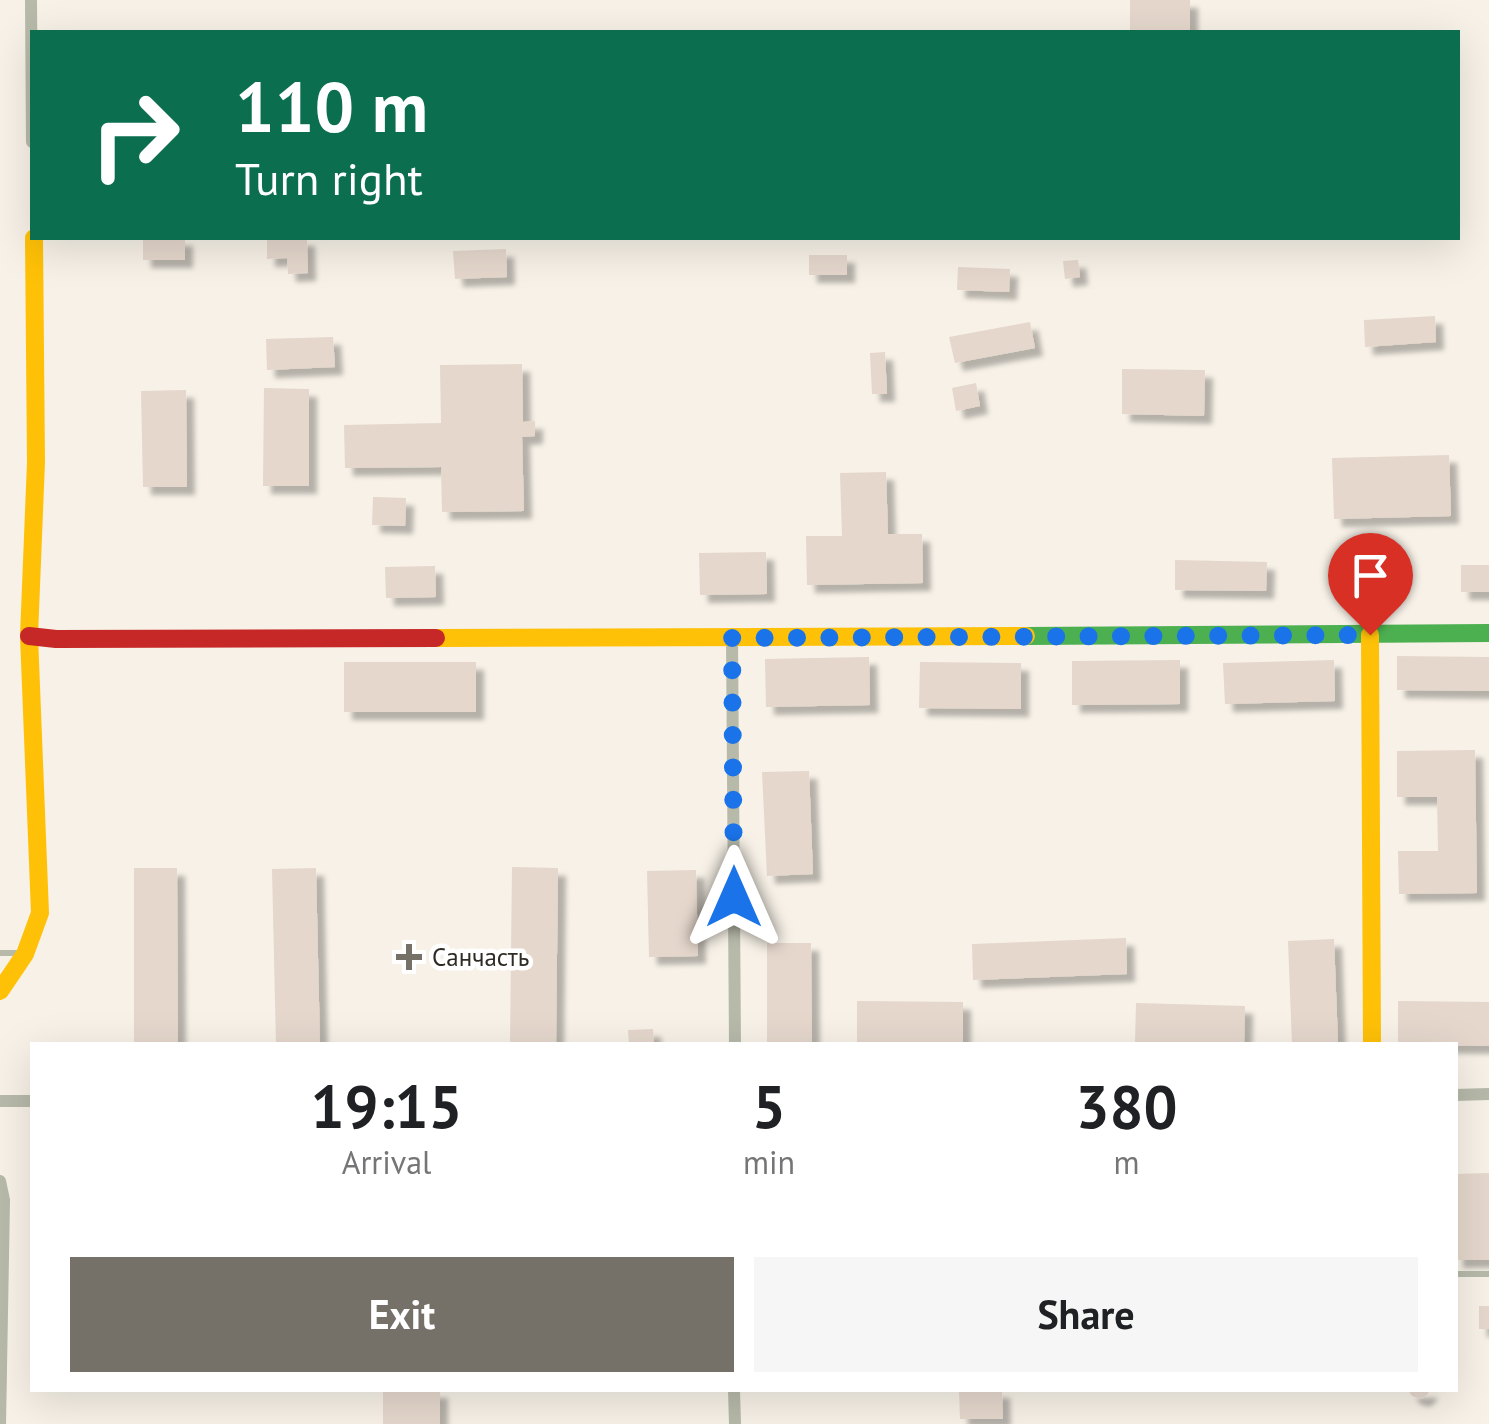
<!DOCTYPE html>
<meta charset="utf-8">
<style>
:root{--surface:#fff;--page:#f6f6f6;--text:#202124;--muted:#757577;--accent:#757068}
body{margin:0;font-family:"PT Sans",sans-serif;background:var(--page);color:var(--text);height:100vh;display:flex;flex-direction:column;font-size:38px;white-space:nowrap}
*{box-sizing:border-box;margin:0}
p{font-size:32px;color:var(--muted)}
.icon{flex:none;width:55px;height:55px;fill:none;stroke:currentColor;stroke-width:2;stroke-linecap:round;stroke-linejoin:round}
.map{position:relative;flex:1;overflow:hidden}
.panel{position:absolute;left:30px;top:1042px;width:1428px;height:350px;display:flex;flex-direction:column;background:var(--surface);border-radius:0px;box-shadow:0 10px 40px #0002}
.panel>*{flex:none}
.top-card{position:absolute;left:30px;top:30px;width:1430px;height:210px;border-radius:0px;box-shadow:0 10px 40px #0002;background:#0b6e4f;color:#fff;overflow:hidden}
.pin{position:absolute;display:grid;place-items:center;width:85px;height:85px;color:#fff;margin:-102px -42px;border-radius:50% 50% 50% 0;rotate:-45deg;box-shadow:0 0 10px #0007}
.pin .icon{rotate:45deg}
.me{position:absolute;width:110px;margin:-55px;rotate:0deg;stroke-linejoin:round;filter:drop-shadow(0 0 8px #0008)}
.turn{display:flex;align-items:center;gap:35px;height:210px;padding:0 40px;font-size:45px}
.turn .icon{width:130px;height:130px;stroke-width:2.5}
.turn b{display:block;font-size:70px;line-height:85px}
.eta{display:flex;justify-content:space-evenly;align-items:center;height:170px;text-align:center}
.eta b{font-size:60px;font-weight:800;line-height:70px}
.primary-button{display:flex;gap:20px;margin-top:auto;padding:20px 40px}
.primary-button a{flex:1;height:115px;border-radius:0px;background:var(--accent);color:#fff;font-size:40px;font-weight:800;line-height:115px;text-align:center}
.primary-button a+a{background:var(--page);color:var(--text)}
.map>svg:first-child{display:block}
.building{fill:#e5d7cc;filter:url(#shadow)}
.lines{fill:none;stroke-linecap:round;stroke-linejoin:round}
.lane{stroke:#b7b9a9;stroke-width:6}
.street{stroke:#b7b9a9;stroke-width:12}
.fast{stroke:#4caf50;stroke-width:18}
.slow{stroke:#ffc107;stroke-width:18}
.jam{stroke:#c62828;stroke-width:18}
.route{stroke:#1a73e8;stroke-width:18;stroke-dasharray:0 32.4}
.poi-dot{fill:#757068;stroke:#fff;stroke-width:4}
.labels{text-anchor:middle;stroke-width:9;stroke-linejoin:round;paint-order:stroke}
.poi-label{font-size:25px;fill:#2f2b24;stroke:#fff;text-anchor:start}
</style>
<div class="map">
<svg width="1489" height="1424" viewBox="0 0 1489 1424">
<defs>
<filter id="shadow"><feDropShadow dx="8" dy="8" stdDeviation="2.5" flood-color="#0004"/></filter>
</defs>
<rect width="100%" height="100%" fill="#f7f1e7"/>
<g class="building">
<rect x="1130" y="0" width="60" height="32"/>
<rect x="143" y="238" width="42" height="22"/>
<path d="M267 238H307L308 273 288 274 287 258 267 259Z"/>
<path d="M506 249 507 277 455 279 453 251Z"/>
<rect x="809" y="255" width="38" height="20"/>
<path d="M1078 260 1080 277 1065 279 1063 261Z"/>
<path d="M958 267 1010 269 1009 292 957 290Z"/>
<path d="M1435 316 1436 342 1365 347 1364 320Z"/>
<path d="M1030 322 1035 348 955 363 949 337Z"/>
<path d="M333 337 335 367 267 370 266 339Z"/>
<path d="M885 352 887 394H872L870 353Z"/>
<path d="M522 364 523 422 535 421V436L522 437 524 511 442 512 441 467 345 468 344 425 441 423 440 365Z"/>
<path d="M1122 369 1205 370 1204 416 1122 414Z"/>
<path d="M976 383 980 406 956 411 952 388Z"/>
<path d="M264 388 309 389V486H263Z"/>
<path d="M186 390 187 487H143L141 391Z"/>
<path d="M1449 455 1451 516 1334 519 1332 458Z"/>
<path d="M886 472 888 534H922L923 583 807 585 806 536H842L840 473Z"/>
<path d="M373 497 406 498 405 526 372 525Z"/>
<path d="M766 552 767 594 700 595 699 553Z"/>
<path d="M1175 560 1267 562 1266 591 1175 590Z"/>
<rect x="1461" y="565" width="28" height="27"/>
<path d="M435 566 436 597 386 598 385 567Z"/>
<path d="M1397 656 1489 657V691L1397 690Z"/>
<path d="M869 657 870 705 766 707 765 659Z"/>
<path d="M1180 660V704L1072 705V661Z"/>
<path d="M1334 660 1335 701 1225 704 1223 663Z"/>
<rect x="344" y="662" width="132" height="50"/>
<path d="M920 662 1021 663V709L919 708Z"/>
<path d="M1475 750 1477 893 1399 894 1398 851H1438L1437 797H1397V751Z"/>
<path d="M809 771 813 874 767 876 762 772Z"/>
<path d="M512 867 558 868 556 1045H510Z"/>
<path d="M134 868H177L178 1045H134Z"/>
<path d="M316 868 320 1045H276L272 869Z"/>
<path d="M696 870 698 956 649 957 647 871Z"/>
<path d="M1126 938 1127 974 973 980 972 944Z"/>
<path d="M1334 939 1338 1043 1292 1044 1288 941Z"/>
<path d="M767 943H811L812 1045H767Z"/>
<path d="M857 1001 963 1002V1045H857Z"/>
<path d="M1398 1001 1489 1002V1046L1398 1045Z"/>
<path d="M1136 1003 1245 1006 1244 1045 1135 1044Z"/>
<path d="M653 1029 654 1045H629L628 1030Z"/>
<path d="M1489 1173V1260H1455V1174Z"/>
<rect x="1479" y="1306" width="10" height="23"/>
<rect x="383" y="1390" width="57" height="34"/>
<path d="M959 1390H1002L1003 1419H960Z"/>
<path d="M1408 1390H1430L1427 1395 1421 1399 1412 1396Z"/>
</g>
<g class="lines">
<g class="lane">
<path d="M0 953H24"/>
<path d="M1455 1274H1489"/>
</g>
<g class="street">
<path d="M31 0 32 142"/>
<path d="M732 638 735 1045"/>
<path d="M1455 1095 1489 1094"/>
<path d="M0 1101H32"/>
<path d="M0 1181 4 1200 0 1424"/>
<path d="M734 1390 735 1424"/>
</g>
<path class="fast" d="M1026 636 1489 633"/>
<g class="slow">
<path d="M1370 635 1372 1045"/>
<path d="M436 638 1026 636"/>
<path d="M0 991 25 954 40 913 29 636 36 462 34 238"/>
</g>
<path class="jam" d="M29 636 56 639 436 638"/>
</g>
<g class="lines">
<path class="route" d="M734 897 732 638 1370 635"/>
</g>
<path class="poi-dot" d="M404 942h10v10h10v10h-10v10h-10v-10h-10v-10h10z"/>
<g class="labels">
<g class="poi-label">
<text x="432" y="966">Санчасть</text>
</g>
</g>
</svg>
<div class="pin" style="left:1370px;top:635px;background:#d93025"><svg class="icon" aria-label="arrive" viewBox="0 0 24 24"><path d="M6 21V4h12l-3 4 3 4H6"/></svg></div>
<svg class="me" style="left:734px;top:897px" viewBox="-20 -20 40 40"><path d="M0-17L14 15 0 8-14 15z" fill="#1a73e8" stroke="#fff" stroke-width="4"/></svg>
<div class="top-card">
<div class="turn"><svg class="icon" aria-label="right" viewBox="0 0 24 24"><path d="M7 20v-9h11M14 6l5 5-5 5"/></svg><div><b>110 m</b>Turn right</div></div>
</div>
<section class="panel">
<div class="eta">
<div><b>19:15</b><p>Arrival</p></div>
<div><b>5</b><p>min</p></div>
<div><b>380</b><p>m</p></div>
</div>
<div class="primary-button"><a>Exit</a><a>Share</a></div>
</section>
</div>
